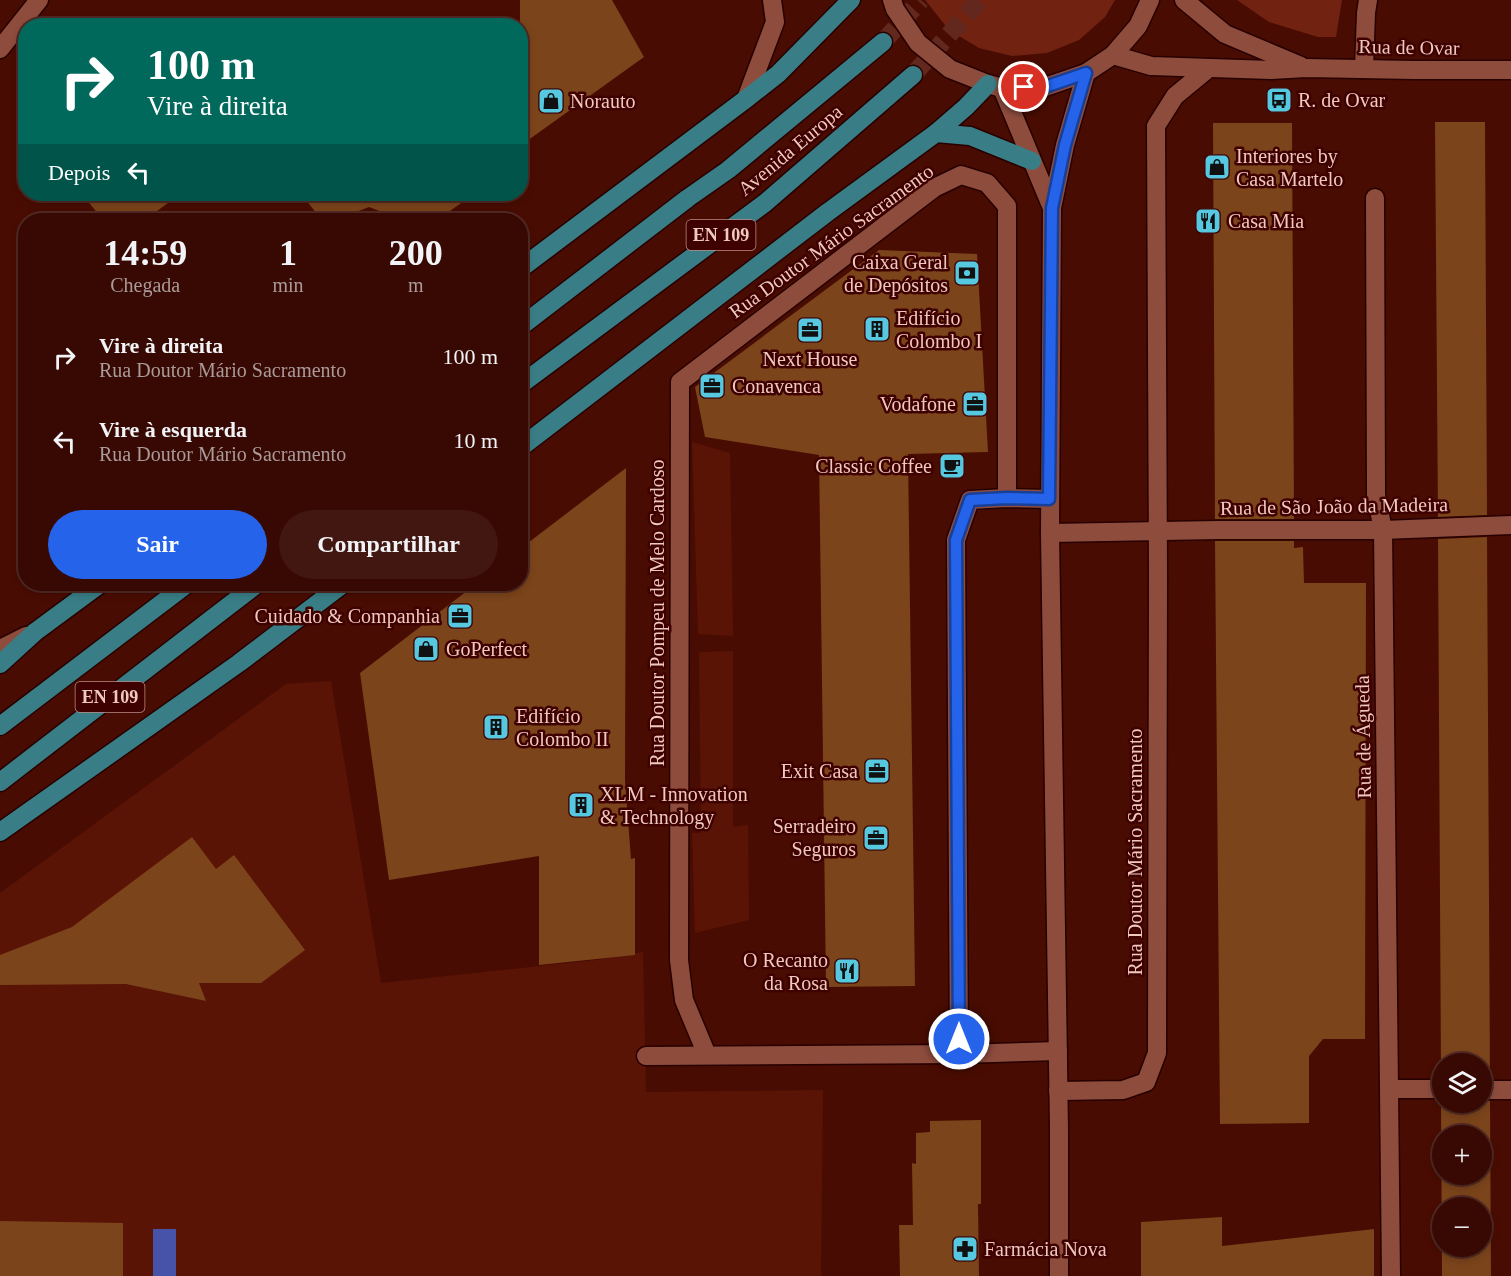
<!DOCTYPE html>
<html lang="pt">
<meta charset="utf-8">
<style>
:root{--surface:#370902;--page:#421711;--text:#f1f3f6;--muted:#aa9a99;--line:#512a24;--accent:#2563eb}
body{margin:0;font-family:Georgia,serif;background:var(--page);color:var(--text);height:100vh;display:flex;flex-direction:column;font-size:22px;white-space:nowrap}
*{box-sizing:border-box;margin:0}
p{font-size:20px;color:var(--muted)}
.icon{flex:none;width:33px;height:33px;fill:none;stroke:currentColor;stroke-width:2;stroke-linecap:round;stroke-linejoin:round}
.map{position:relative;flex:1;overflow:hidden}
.panel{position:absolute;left:18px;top:213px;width:510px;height:378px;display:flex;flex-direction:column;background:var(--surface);border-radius:24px;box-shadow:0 3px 9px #0003,0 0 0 2px var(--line)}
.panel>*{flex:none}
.top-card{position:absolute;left:18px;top:18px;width:510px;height:183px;border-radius:24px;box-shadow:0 3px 9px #0003,0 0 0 2px var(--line);background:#00695c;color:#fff;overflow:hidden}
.tools{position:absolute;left:1432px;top:1053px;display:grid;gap:12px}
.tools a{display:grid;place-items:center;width:60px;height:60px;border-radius:50%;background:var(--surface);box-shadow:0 3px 9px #0003,0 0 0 2px var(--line);font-size:30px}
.pin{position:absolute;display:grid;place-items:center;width:51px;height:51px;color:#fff;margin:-26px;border:3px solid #fff;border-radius:50%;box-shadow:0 2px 6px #0007}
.me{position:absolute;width:66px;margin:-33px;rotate:0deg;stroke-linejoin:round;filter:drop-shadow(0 0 4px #0008)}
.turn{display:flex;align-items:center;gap:21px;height:126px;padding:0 30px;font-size:27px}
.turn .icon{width:78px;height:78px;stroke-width:2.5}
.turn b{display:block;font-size:42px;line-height:51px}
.then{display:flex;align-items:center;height:57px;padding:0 30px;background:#0003;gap:12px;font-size:22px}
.eta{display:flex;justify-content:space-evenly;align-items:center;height:102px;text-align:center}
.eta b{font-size:36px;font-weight:600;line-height:42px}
.action{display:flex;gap:12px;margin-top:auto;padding:12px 30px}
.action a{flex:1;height:69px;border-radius:36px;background:var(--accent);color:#fff;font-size:24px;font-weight:600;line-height:69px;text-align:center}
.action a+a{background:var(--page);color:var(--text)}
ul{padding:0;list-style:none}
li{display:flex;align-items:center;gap:18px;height:84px;padding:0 30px}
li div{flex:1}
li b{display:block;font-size:22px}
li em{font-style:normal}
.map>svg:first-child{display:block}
.built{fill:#591405}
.green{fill:#722211}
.water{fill:#4653a9}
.building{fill:#7b441b;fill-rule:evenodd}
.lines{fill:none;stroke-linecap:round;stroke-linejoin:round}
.primary-tunnel{stroke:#62281e;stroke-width:18;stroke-dasharray:18 9;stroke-linecap:butt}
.street-casing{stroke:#270000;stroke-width:21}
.secondary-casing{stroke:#270000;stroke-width:21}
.primary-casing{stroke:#270000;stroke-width:21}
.street{stroke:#8e4c3d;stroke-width:18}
.secondary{stroke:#8e4c3d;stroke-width:18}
.primary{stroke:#397e86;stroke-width:18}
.route-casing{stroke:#184099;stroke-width:15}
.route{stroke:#2563eb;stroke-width:10}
.labels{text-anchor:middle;stroke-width:5;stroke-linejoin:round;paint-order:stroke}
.shield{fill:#3e0100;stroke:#ba8c85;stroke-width:1.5}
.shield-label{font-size:18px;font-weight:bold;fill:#efc8be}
.street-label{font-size:20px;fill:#efc8be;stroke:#3e0100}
.poi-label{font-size:20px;fill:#efc8be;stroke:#3e0100;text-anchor:start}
</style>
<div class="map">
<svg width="1511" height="1276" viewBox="0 0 1511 1276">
<rect width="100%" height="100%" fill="#490c02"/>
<g class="built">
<path d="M692 442 730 453 733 636 698 634Z"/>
<path d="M733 651V827L748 825 749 920 695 933 692 833H701L699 652Z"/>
<path d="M331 681 381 983 596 960 643 952 646 1092 823 1090 821 1276H0V893L286 684Z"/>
</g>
<g class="green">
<path d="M925 0H1115L1105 17 1079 40 1047 53 1012 56 979 48 949 30Z"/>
<path d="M1237 0H1342L1336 37H1318L1269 22Z"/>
</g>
<rect class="water" x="153" y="1229" width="23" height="47"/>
<g class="building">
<path d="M520 0H612L644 57 520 146Z"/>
<path d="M1435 122H1485L1487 515 1438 517Z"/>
<path d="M1213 123H1292L1294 519H1215Z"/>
<path d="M82 194H180L145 220H103Z"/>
<path d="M301 194H474L437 220H403L369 207 335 220H322Z"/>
<path d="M879 250 977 254 988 452 908 454 915 986 826 987 819 455 705 437 695 387Z"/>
<path d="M626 468 625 781 631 859 635 858V955L539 965V856L389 880 360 673 476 584H520V549Z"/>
<path d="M1487 537 1490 1079H1482V1064H1443V1078H1441L1438 539Z"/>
<path d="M1215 541H1294V548L1303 547 1304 583H1366L1365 1039H1323L1309 1056V1123L1220 1124Z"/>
<path d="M192 837 216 869 234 855 305 950 261 983H199L206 1001 126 984 0 985V955L72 927Z"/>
<path d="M1441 1100H1443V1102L1490 1101 1491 1276H1442ZM1443 1136H1482V1174H1443ZM1443 1208H1482V1246H1443Z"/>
<path d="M981 1120V1204H978L979 1276H900L899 1225H913L912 1163 916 1164V1133L930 1132V1121Z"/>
<path d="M1222 1217V1246L1374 1229V1276H1141V1222Z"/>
<path d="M0 1221 123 1223V1276H0Z"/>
</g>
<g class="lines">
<g class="primary-tunnel">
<path d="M883 42 921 0"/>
<path d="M913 75 980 0"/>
</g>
<g class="street-casing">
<g id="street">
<path d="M1184 0 1225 34 1301 66"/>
<path d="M0 49 39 0"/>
<path d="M1113 55 1151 66 1271 70 1306 68 1414 70H1511"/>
<path d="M1364 69 1366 13 1368 0"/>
<path d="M746 99 775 22 772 0"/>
<path d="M1375 198 1376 495 1383 530 1391 1276"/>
<path d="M1050 533 1218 530H1383L1511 525"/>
<path d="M0 649 26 636"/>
<path d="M959 1054 956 540 970 500 1007 498 1049 499"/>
<path d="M707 1055 684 1000 679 960 680 382 934 188 961 175 987 183 1007 206V498"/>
<path d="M646 1056 959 1054 1058 1051"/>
<path d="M1390 1089H1443"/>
<path d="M1482 1090H1511"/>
<path d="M1058 1091 1123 1090 1146 1082 1157 1053 1158 573 1156 126 1175 96 1209 68"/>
</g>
</g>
<g class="secondary-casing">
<g id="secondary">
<path d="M892 0 895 9 918 43 950 69 988 84 1002 88 1045 87 1086 73 1113 55 1138 26 1150 0"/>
<path d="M1002 88 1052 208"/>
<path d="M1059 1276V1129L1050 533 1052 208 1065 145 1086 73"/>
</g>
</g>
<g class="primary-casing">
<g id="primary">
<path d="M936 133 970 136 1032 161"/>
<path d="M520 269 746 99 778 74 851 0"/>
<path d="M520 327 688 198 728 170 883 42"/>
<path d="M520 385 765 203 913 75"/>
<path d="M520 448 828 212 936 133 966 107 988 84"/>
<path d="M0 664 35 632 100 584"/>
<path d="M0 726 187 584"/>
<path d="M0 782 257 584"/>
<path d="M0 832 239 663 343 584"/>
</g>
</g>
<use href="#street" class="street"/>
<use href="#secondary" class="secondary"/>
<use href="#primary" class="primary"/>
</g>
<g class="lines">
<g class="route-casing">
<path id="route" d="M959 1039 956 540 970 500 1007 498 1049 499 1052 208 1065 145 1086 73 1045 87H1024"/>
</g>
<use href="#route" class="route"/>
</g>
<defs>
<g id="bus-square" transform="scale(1.35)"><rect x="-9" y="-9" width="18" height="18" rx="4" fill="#56c9e1" stroke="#3e0100"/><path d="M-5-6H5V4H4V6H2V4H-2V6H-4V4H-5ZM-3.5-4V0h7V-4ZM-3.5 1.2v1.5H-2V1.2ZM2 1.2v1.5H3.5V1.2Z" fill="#111"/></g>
<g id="shop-square" transform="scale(1.35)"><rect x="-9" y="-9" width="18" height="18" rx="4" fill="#56c9e1" stroke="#3e0100"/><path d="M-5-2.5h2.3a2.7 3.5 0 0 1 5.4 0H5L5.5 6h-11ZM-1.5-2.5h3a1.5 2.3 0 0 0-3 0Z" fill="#111"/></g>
<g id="restaurant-square" transform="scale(1.35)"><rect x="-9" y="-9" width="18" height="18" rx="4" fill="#56c9e1" stroke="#3e0100"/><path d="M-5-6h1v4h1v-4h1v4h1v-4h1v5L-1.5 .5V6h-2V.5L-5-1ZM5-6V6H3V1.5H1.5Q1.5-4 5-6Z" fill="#111"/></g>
<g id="bank-square" transform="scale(1.35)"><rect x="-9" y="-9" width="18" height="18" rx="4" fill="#56c9e1" stroke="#3e0100"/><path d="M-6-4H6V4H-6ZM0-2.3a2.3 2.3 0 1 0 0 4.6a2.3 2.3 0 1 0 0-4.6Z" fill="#111"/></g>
<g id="building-square" transform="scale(1.35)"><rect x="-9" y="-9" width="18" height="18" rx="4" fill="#56c9e1" stroke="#3e0100"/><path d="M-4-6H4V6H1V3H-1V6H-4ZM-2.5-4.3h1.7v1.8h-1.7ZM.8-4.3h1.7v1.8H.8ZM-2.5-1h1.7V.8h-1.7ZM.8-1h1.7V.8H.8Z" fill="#111"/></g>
<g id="office-square" transform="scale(1.35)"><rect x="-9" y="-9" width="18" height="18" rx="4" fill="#56c9e1" stroke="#3e0100"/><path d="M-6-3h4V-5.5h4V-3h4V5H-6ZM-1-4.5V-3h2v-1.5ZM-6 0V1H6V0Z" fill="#111"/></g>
<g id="cafe-square" transform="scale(1.35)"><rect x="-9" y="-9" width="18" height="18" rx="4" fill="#56c9e1" stroke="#3e0100"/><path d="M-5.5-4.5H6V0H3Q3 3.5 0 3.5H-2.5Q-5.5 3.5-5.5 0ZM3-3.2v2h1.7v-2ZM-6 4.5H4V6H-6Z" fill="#111"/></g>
<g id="pharmacy-square" transform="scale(1.35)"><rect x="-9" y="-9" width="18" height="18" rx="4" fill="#56c9e1" stroke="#3e0100"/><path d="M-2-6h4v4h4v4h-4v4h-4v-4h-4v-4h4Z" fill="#111"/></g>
</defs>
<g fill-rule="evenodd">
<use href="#bus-square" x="1279" y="100"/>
<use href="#shop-square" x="551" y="101"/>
<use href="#shop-square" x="1217" y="167"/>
<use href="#restaurant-square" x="1208" y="221"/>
<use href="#bank-square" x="967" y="273"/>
<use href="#building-square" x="877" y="329"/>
<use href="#office-square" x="810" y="330"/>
<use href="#office-square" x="712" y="386"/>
<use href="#office-square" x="975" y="404"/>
<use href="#cafe-square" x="952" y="466"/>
<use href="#office-square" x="460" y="616"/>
<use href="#shop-square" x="426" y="649"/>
<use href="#building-square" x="496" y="727"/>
<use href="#office-square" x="877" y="771"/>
<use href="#building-square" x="581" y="805"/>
<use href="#office-square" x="876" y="838"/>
<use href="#restaurant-square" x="847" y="971"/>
<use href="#pharmacy-square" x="965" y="1249"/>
</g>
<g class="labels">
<g class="shield">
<rect x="686.5" y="220" width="69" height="30" rx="4.5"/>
<rect x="75.5" y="682" width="69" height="30" rx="4.5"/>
</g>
<g class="shield-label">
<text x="721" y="241">EN 109</text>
<text x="110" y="703">EN 109</text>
</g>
<g class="street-label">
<text transform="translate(1409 47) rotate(1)" y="7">Rua de Ovar</text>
<text transform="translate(790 150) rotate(-40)" y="7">Avenida Europa</text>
<text transform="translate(831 241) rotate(-36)" y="7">Rua Doutor Mário Sacramento</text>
<text transform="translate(1334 506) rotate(-1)" y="7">Rua de São João da Madeira</text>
<text transform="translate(657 613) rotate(-90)" y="7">Rua Doutor Pompeu de Melo Cardoso</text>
<text transform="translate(1363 737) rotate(-91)" y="7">Rua de Águeda</text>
<text transform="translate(1135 852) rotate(-90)" y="7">Rua Doutor Mário Sacramento</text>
</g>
<g class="poi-label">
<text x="1298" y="107">R. de Ovar</text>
<text x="570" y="108">Norauto</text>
<text x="1236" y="163">Interiores by<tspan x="1236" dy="23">Casa Martelo</tspan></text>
<text x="1228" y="228">Casa Mia</text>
<text x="948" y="269" text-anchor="end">Caixa Geral<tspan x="948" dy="23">de Depósitos</tspan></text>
<text x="896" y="325">Edifício<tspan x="896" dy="23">Colombo I</tspan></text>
<text x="810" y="366" text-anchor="middle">Next House</text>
<text x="732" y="393">Conavenca</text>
<text x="956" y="411" text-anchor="end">Vodafone</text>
<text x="932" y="473" text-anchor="end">Classic Coffee</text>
<text x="440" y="623" text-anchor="end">Cuidado &amp; Companhia</text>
<text x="446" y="656">GoPerfect</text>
<text x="516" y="723">Edifício<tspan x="516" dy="23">Colombo II</tspan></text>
<text x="858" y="778" text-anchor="end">Exit Casa</text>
<text x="600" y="801">XLM - Innovation<tspan x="600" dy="23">&amp; Technology</tspan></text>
<text x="856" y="833" text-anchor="end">Serradeiro<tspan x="856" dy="23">Seguros</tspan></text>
<text x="828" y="967" text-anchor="end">O Recanto<tspan x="828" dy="23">da Rosa</tspan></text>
<text x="984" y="1256">Farmácia Nova</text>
</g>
</g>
</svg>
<div class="tools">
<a><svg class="icon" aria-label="layers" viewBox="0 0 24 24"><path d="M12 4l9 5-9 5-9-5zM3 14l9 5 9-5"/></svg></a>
<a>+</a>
<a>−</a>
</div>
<div class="pin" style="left:1024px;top:87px;background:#d93025"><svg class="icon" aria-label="arrive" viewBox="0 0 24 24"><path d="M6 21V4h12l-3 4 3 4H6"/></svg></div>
<svg class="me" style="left:959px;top:1039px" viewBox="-20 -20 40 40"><circle r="17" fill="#2563eb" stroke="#fff" stroke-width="3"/><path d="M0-11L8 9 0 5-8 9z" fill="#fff"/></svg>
<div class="top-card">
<div class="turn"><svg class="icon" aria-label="right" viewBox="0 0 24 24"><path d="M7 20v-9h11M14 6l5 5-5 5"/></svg><div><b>100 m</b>Vire à direita</div></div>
<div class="then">Depois<svg class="icon" aria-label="left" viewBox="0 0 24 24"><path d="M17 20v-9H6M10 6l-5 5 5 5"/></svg></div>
</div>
<section class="panel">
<div class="eta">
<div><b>14:59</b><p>Chegada</p></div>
<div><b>1</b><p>min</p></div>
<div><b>200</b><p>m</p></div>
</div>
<ul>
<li><svg class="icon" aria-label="right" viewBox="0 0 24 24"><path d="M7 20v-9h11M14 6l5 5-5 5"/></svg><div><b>Vire à direita</b><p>Rua Doutor Mário Sacramento</p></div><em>100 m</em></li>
<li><svg class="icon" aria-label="left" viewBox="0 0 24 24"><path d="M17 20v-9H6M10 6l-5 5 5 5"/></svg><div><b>Vire à esquerda</b><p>Rua Doutor Mário Sacramento</p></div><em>10 m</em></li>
</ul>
<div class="action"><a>Sair</a><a>Compartilhar</a></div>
</section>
</div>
